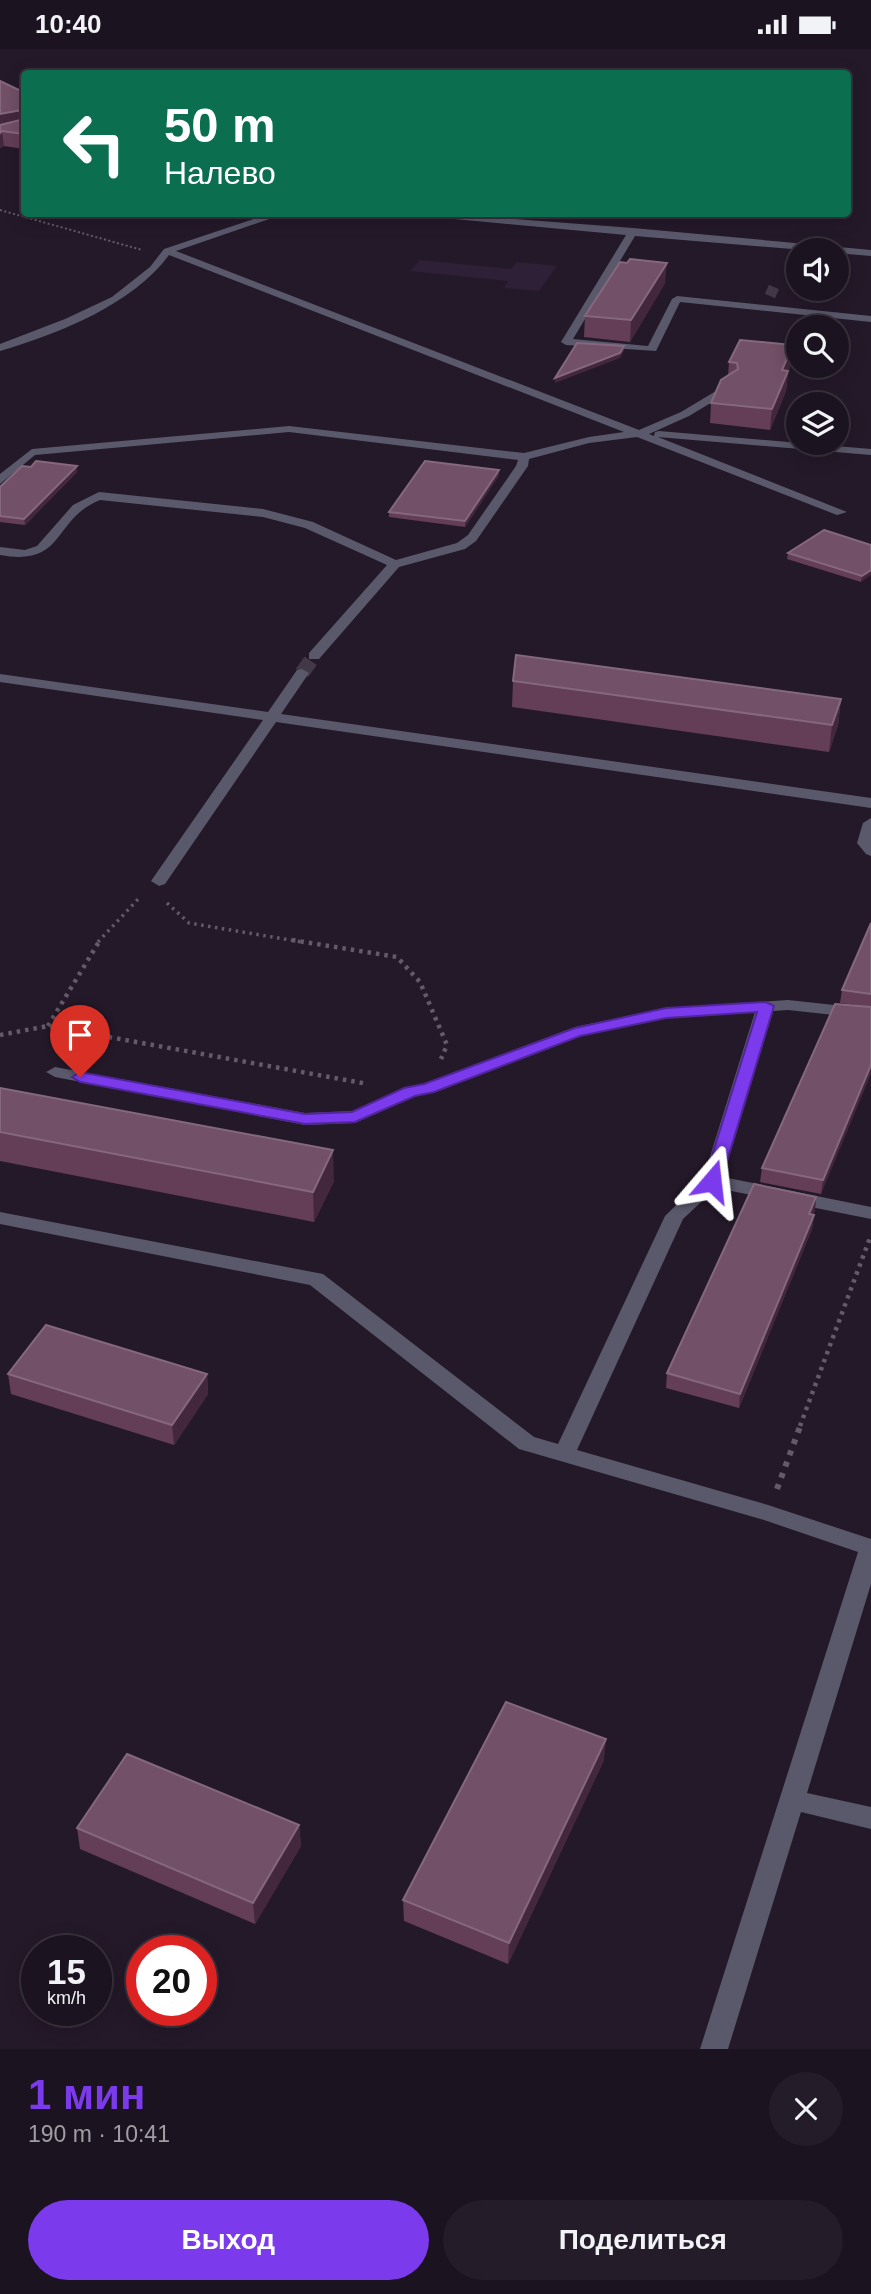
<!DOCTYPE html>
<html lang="ru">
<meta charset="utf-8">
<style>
:root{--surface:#1b131f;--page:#241c28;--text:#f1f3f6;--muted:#a09ea4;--line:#39323d;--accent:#7c3aed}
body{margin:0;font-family:Arial,sans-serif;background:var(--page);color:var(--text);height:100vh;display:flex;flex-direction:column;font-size:26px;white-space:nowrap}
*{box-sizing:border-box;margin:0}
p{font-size:23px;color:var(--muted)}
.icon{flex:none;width:38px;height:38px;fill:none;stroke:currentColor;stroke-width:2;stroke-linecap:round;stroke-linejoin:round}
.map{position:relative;height:2000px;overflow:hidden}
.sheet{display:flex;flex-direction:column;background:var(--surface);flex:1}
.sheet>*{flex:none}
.banner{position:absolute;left:21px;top:21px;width:830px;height:147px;border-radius:7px;box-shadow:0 4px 18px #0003,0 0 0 2px var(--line);background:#0b6e4f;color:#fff;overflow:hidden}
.buttons{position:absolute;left:786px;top:189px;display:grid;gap:14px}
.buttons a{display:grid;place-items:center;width:63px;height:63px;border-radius:50%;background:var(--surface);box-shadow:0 4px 18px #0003,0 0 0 2px var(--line);font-size:35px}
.speed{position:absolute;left:21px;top:1886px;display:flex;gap:14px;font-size:35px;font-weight:700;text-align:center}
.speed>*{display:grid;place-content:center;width:91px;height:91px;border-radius:50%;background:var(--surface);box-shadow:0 4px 18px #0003,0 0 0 2px var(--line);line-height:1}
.speed small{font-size:18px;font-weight:400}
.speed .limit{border:10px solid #d22;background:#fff;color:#111}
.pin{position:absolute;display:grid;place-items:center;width:60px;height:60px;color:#fff;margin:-72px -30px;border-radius:50% 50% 50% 0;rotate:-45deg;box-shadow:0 0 7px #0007}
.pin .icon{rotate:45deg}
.me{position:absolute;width:77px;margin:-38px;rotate:17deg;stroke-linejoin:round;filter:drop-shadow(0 0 5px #0008)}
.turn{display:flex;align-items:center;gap:24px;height:147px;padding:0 28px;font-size:32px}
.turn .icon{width:91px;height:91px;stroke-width:2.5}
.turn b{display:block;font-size:49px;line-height:60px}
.round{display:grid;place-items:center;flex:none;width:74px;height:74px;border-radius:37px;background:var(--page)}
.head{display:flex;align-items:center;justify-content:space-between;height:119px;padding:0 28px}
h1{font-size:42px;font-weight:600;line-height:52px;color:var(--accent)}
.button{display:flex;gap:14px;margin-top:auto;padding:14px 28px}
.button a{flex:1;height:80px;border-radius:42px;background:var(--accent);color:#fff;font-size:28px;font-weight:600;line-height:80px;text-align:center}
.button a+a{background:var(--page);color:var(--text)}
.status{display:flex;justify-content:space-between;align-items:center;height:49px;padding:0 35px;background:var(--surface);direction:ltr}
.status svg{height:19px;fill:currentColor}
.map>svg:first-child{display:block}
.built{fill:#2e2036}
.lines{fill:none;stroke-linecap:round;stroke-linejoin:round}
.minor-tunnel-far1{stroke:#423847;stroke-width:11;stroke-dasharray:11 5;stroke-linecap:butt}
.minor-tunnel{stroke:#423847;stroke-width:15;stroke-dasharray:15 7;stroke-linecap:butt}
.path-far3{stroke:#645a69;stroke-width:2;stroke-dasharray:2 2.5;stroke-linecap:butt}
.path-far2{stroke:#645a69;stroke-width:3.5;stroke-dasharray:2.5 4.5;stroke-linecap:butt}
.path-far1{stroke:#645a69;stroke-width:4.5;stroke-dasharray:3.5 5;stroke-linecap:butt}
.path{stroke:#645a69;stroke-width:6;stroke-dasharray:5 7;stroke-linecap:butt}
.minor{fill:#5a596c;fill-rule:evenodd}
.wall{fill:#633e56}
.shaded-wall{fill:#43273d}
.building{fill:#725067;stroke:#85687d;stroke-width:2}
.route{fill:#7c3aed;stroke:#51269a;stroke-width:2}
</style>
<div class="status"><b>10:40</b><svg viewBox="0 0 49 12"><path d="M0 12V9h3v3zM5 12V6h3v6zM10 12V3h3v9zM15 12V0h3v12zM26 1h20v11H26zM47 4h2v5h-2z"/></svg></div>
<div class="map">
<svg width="871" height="2000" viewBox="0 0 871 2000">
<rect width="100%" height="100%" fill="#241929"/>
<path class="built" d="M420 211 511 220 517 213 557 217 539 242 504 239 508 232 410 222Z"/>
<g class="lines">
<path class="minor-tunnel-far1" d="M770 247 774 238"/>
<path class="minor-tunnel" d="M302 624 314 607"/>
<path class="path-far3" d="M0 161 142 201"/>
<g class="path-far2">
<path d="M167 854 189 874 302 893"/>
<path d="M98 893 141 847"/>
</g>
<g class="path-far1">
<path d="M292 891 397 908 420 933 447 996 441 1010"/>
<path d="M48 977 100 891"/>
<path d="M0 986 48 977 368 1035"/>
<path d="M800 1377 871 1186"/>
</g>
<path class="path" d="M777 1440 801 1375"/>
<g class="minor">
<path d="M272 164H287L176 202 639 381 681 363 726 336H734V340L689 367 649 385 654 387 655 383 659 382 871 400V406L658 388 847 463 837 466 637 388 589 394 529 410 528 417 476 492 465 500 399 518 319 610H309V604L387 516 305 479 263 468 100 451C52 470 66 518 0 506V498L25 501 37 497 73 456 99 443 263 460 313 473 396 511 457 494 468 486 516 417 518 411 289 383 35 406 0 435V425L32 400 289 377 524 404 589 388 624 383 169 206C132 256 58 285 0 302V295L65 270 112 248 150 218 164 200Z"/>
<path d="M391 164H434L633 179 871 201V207L836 204V201H804L635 187 573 290 648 297 672 250 677 247 871 267V273L680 253 656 302 566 296 561 293 626 186Z"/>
<path d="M302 620 309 624 281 665 871 749V759L276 673 165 835 159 837 151 832 263 671 0 633V625L268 663 297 621Z"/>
<path d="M871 769V807L866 805 857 794 863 774Z"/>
<path d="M788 951 871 960V970L788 961 773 962 723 1128 871 1158V1170L716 1139 683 1170 577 1401 768 1456 871 1490V1535L807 1744 871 1758V1780L801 1763 728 2000H700L858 1503 764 1471 519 1400 310 1236 0 1175V1163L323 1225 534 1388 558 1395 665 1167 703 1130 755 963 666 969 580 987 434 1043 415 1047 355 1074 305 1076 55 1028 46 1023 55 1018 305 1064 352 1062 404 1039 423 1035 575 978 666 959Z"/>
</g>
</g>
<g class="wall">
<path d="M0 32 24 55V100L4 97 0 99Z"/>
<path d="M665 234 630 293 584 288 585 267Z"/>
<path d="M729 313 791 316 788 323 786 342 770 381 710 374 711 354 728 327Z"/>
<path d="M77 417V423L25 476 0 473V438L31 418Z"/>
<path d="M499 421V426L465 478 389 468V463Z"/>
<path d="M871 496 861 533 787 510 788 504Z"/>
<path d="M513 632 841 650 838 676 829 703 512 658Z"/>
<path d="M871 874V958L840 954 842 941Z"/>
<path d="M871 958 821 1145 760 1133 762 1119Z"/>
<path d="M0 1039 334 1132 314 1173 0 1112Z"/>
<path d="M816 1148 815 1161 813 1166H814L812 1180 739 1359 666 1339 667 1324Z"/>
<path d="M8 1325H207L208 1345 174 1396 11 1345Z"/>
<path d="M604 1711 508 1915 404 1872 403 1851Z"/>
<path d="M299 1776 301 1797 255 1875 80 1800 77 1779Z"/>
</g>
<g class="shaded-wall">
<path d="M22 61 24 75 0 79V65Z"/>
<path d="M2 82 4 97 0 99V84Z"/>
<path d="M667 214 665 234 630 293 631 271Z"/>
<path d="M793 296 791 316 788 323 786 342 770 381 772 360 782 321Z"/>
<path d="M624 297V302L620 309 555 334V329Z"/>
<path d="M77 417V423L25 476 24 470Z"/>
<path d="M499 421V426L465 478V472Z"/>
<path d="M871 521V526L861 533 862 527Z"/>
<path d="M841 650 838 676 829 703 832 676Z"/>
<path d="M871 1016V1025L821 1145 823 1131Z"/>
<path d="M333 1101 334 1132 314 1173 313 1143Z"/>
<path d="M816 1148 815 1161 808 1179 809 1165Z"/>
<path d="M814 1166 812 1180 739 1359 740 1345Z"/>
<path d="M207 1325 208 1345 174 1396 172 1376Z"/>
<path d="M606 1690 604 1711 508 1915 509 1894Z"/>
<path d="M299 1776 301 1797 255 1875 253 1854Z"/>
</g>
<g class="building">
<path d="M0 32 21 42 24 55V70L22 61 0 65Z"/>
<path d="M24 70V85L2 82 0 84V76Z"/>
<path d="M630 210 667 214 631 271 585 267 620 213 627 214Z"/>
<path d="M740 291 793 296 782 321 788 322 772 360 711 354 721 331 738 320 737 314 729 313Z"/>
<path d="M577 294 624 297 620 304 555 329Z"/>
<path d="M36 412 77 417 24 470 0 467V438L22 417 31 418Z"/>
<path d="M425 412 499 421 465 472 389 463Z"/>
<path d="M824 481 871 496V521L862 527 788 504Z"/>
<path d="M516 606 841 650 832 676 513 632Z"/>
<path d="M871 874V945L842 941Z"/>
<path d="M835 955 871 958V1016L823 1131 762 1119Z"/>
<path d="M0 1039 333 1101 313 1143 0 1083Z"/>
<path d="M754 1135 816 1148 809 1165 814 1166 740 1345 667 1324Z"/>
<path d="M46 1276 207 1325 172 1376 8 1325Z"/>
<path d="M506 1653 606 1690 509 1894 403 1851Z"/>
<path d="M127 1705 299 1776 253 1854 77 1779Z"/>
</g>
<path class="route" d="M766 953 774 957 721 1132 712 1138 704 1132 757 963 666 969 580 987 434 1043 415 1047 355 1073 305 1075 80 1033 72 1028 80 1023 305 1065 352 1063 404 1039 424 1035 575 979 666 959Z"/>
</svg>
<div class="buttons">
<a><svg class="icon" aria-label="sound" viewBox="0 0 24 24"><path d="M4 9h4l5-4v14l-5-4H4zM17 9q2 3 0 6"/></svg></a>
<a><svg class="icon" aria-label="search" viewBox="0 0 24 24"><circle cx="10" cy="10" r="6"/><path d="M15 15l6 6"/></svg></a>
<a><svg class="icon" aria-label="layers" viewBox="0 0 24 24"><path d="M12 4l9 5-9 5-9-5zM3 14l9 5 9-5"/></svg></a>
</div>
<div class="speed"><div>15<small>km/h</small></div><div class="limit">20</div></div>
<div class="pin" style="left:80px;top:1028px;background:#d93025"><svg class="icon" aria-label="arrive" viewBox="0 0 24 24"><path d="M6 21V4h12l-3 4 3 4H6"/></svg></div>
<svg class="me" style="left:712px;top:1132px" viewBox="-20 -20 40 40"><path d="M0-17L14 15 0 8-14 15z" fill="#7c3aed" stroke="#fff" stroke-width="4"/></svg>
<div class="banner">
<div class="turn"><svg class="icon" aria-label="left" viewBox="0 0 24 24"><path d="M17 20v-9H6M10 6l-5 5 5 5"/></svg><div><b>50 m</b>Налево</div></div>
</div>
</div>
<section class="sheet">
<div class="head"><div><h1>1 мин</h1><p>190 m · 10:41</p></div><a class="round"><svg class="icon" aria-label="close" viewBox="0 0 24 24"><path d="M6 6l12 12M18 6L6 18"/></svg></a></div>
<div class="button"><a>Выход</a><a>Поделиться</a></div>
</section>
